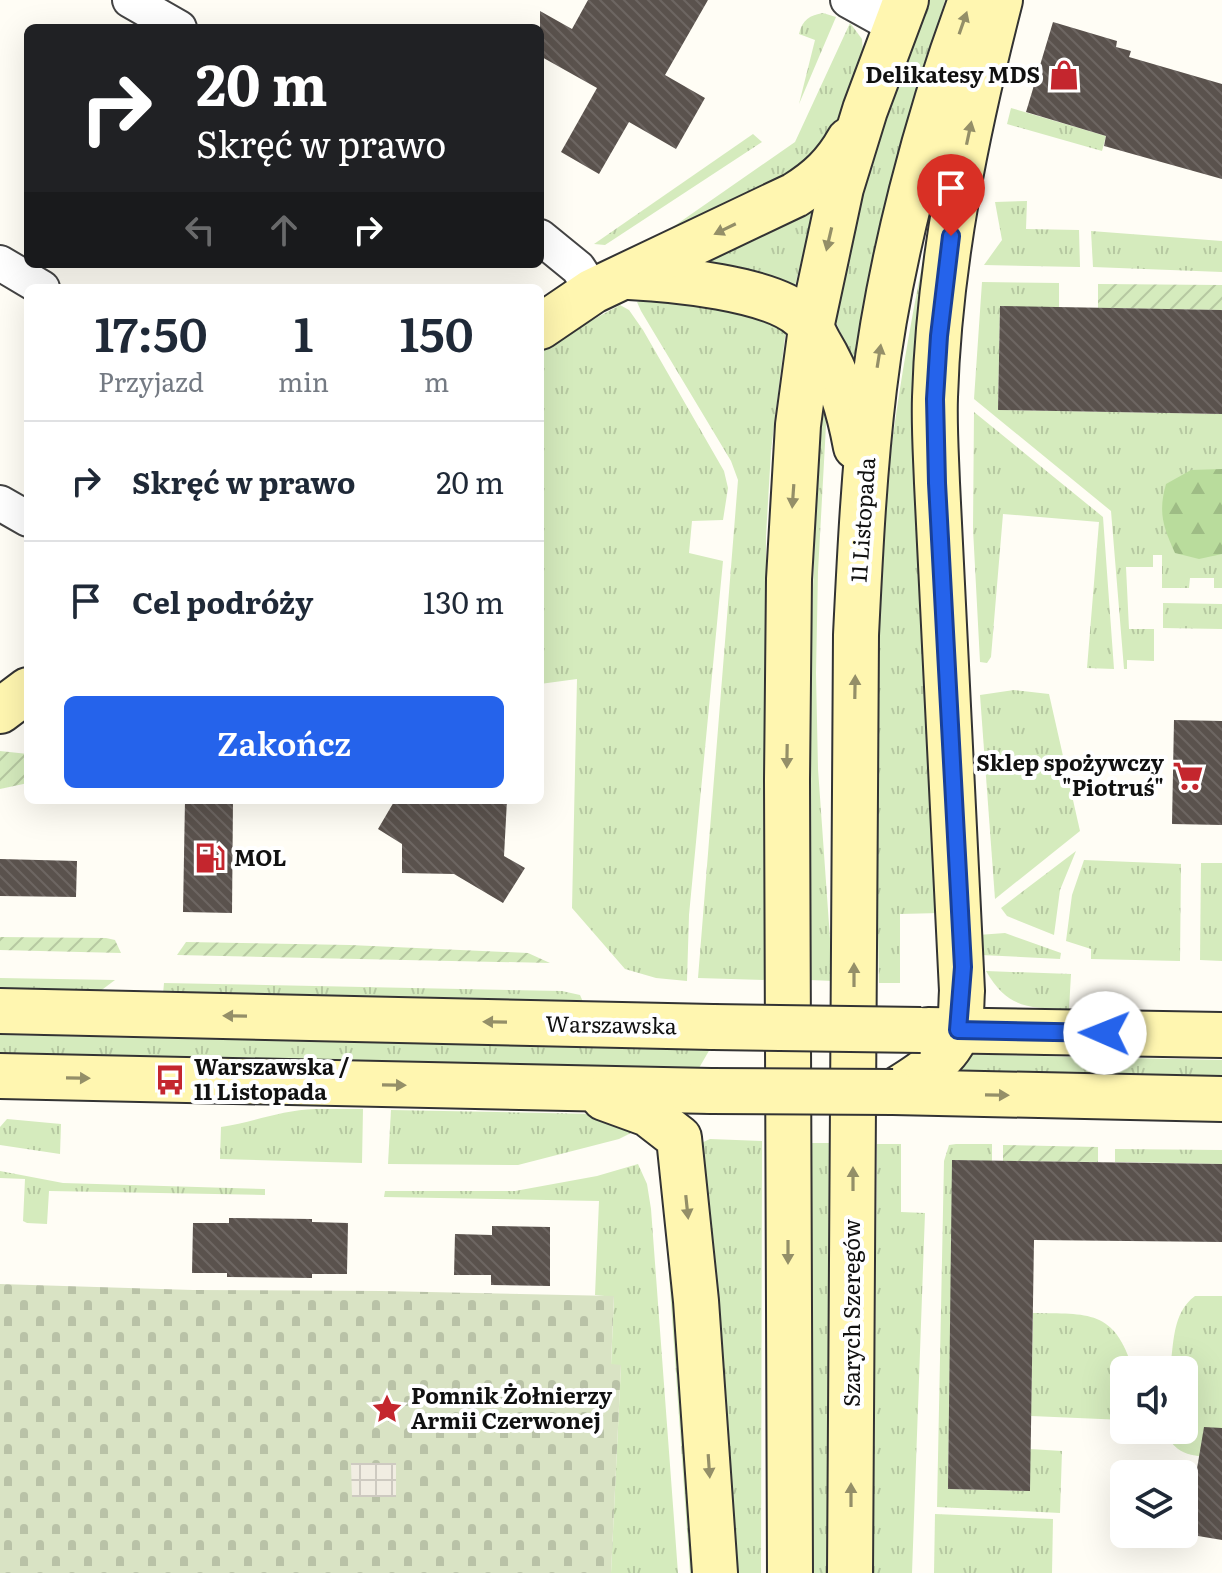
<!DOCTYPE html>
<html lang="pl">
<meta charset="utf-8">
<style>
:root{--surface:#fff;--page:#f2f2f3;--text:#1f2937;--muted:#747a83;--line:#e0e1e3;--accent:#2563eb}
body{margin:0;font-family:Literata,serif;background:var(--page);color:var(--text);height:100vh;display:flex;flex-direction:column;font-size:30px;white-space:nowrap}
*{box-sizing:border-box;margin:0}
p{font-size:26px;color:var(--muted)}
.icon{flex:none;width:44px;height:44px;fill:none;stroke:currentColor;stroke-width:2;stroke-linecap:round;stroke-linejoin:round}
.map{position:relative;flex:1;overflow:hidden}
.side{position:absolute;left:24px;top:284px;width:520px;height:520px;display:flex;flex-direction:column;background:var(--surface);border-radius:12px;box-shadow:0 8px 32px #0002}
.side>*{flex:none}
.banner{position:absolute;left:24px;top:24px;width:520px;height:244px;border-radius:12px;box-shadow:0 8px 32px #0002;background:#202124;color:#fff;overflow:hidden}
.controls{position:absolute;left:1110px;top:1356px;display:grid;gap:16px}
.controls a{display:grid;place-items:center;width:88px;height:88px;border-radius:12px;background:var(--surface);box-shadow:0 8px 32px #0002;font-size:40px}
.pin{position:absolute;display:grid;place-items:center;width:68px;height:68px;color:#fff;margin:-82px -34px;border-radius:50% 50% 50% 0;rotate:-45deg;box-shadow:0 0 8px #0007}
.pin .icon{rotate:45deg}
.me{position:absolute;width:88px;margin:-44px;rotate:271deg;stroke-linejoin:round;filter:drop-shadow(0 0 6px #0008)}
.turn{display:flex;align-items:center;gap:28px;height:168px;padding:0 40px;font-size:36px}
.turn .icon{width:104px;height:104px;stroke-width:2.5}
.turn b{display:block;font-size:56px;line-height:68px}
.lanes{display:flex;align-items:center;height:76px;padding:0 40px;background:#0003;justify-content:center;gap:40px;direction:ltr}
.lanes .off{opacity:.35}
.eta{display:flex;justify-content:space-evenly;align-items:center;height:136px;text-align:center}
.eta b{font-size:48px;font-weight:600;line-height:56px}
.primary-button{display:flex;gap:16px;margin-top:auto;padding:16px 40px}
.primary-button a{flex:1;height:92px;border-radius:12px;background:var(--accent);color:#fff;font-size:32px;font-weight:600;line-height:92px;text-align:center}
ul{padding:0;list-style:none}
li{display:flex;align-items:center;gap:24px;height:120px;padding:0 40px;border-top:2px solid var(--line)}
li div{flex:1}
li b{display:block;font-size:30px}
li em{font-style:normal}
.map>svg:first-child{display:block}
.grass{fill:url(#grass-tufts)}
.forest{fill:url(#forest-firs)}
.cemetery{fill:url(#cemetery-stones)}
.garden{fill:url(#garden-furrows)}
.plaza{fill:url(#plaza-grid)}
.building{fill:url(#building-back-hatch)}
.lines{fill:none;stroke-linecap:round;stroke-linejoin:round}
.street-casing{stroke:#444;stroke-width:38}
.secondary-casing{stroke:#333;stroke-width:48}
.street{stroke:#fff;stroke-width:34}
.secondary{stroke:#fff6b0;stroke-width:44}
.secondary-bridge-casing{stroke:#333;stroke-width:48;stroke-linecap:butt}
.secondary-bridge{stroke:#fff6b0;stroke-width:44}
.oneway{fill:#948f68}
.route-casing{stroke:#184099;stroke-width:20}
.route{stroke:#2563eb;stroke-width:14}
.labels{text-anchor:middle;stroke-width:8;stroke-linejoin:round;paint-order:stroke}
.poi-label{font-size:22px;font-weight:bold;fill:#111;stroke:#fff;text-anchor:start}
.street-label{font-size:22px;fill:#111;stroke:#fff}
</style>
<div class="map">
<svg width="1222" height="1573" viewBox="0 0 1222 1573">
<defs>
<pattern id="grass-tufts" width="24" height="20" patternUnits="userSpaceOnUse" patternTransform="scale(2)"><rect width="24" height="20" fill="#d5ebbd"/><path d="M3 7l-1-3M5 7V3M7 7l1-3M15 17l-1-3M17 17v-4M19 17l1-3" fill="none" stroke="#b6c8a1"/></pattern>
<pattern id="forest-firs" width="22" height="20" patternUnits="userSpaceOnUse" patternTransform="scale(2)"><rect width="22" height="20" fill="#b9dc9c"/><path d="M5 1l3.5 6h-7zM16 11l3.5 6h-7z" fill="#9ebc85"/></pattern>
<pattern id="cemetery-stones" width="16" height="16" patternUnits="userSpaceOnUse" patternTransform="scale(2)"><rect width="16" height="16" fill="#d9e3c4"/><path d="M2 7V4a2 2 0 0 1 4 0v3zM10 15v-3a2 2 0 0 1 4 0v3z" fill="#b9c2a7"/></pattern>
<pattern id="garden-furrows" width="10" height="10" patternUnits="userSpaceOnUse" patternTransform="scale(2)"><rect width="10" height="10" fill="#d5ebbd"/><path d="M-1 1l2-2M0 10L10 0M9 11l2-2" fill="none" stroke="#b6c8a1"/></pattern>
<pattern id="plaza-grid" width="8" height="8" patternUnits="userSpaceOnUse" patternTransform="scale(2)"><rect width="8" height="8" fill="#f1ede2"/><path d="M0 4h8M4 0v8" fill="none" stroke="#cecac1"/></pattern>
<pattern id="building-back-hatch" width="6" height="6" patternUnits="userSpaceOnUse" patternTransform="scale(2)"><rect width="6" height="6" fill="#5a524d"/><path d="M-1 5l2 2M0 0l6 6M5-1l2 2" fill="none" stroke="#6d6662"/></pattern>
</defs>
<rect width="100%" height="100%" fill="#fffdf5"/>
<g class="grass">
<path d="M927 0H945L898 159 855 365 834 318 870 166Z"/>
<path d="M823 13 836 17 799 104 815 40 799 34C802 20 810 15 823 13Z"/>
<path d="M850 23 862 39 863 53 841 120 805 168 657 238 795 142Z"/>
<path d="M1011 108 1106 136 1102 151 1007 124Z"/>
<path d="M753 134 762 142 605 245 594 244Z"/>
<path d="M943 162 940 913 900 914V983H879C876 818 869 649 887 485 899 376 921 268 943 162Z"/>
<path d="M1027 201 1026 229 1079 230 1080 267 984 265 1002 240 995 202Z"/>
<path d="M815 205 795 286 683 268Z"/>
<path d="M1091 231 1222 241V272L1093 267Z"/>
<path d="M982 282 1059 283V307H1000L998 410 1222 414V588H1214V578H1190L1189 588H1162V555H1153V567H1126L1129 629H1154V661L1127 660V669H1124L1111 511 974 399Z"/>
<path d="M643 300 752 312 786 329 771 451 766 536 767 980 698 978 738 480 731 461 641 311 637 302Z"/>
<path d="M620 305 629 310 643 330 724 471 728 488 723 520 692 521 689 553 723 561 689 915 687 981 656 978 625 969 572 908 577 679 540 684V352L572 331Z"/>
<path d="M823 390 827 407 818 572 816 673 818 769 833 981 810 980 809 706 819 412Z"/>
<path d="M974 412 1103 517 1114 669 1087 668 1099 522 1003 514 991 657 987 663 980 662 973 529Z"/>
<path d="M1163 603 1222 604V629L1163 628Z"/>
<path d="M1014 690 1049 694 1080 831 995 899 980 695Z"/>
<path d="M1076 851 1060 890 1054 935 1007 916 1001 908Z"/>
<path d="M1084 860 1181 864 1180 961 1091 959V949L1066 941 1072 895Z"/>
<path d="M1201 863H1222V961L1200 960Z"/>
<path d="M1005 933 1061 953 1060 959 981 955 978 935Z"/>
<path d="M986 971 1071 974 1069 1009C1029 1008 1008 1009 986 971Z"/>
<path d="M0 978 115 980 99 992H0Z"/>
<path d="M164 983 562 991 580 995 583 1002 163 994Z"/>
<path d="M0 1035 710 1049 699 1068 0 1056Z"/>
<path d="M950 1054 1222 1060V1078L1088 1075 1085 1073 1076 1075 954 1073Z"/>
<path d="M315 1109H363L362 1163 220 1159 221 1127C253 1122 282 1110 315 1109Z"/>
<path d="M391 1110 595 1114 637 1130 619 1139 518 1165 388 1164Z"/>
<path d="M7 1119 61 1124 60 1154 0 1145V1127Z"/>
<path d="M710 1139 762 1141 761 1573H730L699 1144Z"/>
<path d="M810 1143H829L827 1573H810Z"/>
<path d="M877 1144H901V1212L925 1213 912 1573H873Z"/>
<path d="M956 1144H992V1161L953 1160 948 1489 1030 1491V1449L1062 1451 1060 1513 937 1507 944 1161 949 1145Z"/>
<path d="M1115 1149 1222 1150V1164L1115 1162Z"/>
<path d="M661 1161 670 1216 699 1573H690Z"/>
<path d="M638 1164 647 1184 651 1209 678 1573H611L621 1365H611L614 1297 595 1295 599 1201 384 1197 385 1191H515L597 1176Z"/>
<path d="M0 1171 63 1183 265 1189V1195L49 1191 47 1224 27 1223 23 1221 25 1179 0 1178Z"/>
<path d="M1195 1296H1222V1457C1196 1457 1175 1457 1164 1430H1184V1370H1170C1174 1343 1172 1313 1195 1296Z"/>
<path d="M1033 1313C1088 1314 1115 1309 1133 1370H1124V1420L1031 1416Z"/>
<path d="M935 1514 1053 1519 1052 1573H934Z"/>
</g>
<path class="forest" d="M1222 469V554L1199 559 1175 553C1163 527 1158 512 1166 484L1191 470Z"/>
<path class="cemetery" d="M0 1284 193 1290 382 1291 614 1296 611 1364 621 1365 611 1573H0Z"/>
<g class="garden">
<path d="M1098 284 1222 285V310L1098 308Z"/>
<path d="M0 751 28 754V783L0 789Z"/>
<path d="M0 937 106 938 115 940 121 953 0 950Z"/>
<path d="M186 942 350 945 528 953 550 963 177 955Z"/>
<path d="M1003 1145 1098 1147V1162L1003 1161Z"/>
</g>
<path class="plaza" d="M351 1463H396V1497H352Z"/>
<g class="building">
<path d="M588 0H708L665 75 705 98 676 149 629 122 599 174 561 152 597 88 540 56V11L572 29Z"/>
<path d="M1053 22 1117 41 1116 47 1131 51 1129 57 1222 84V179L1104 146 1106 136 1026 112Z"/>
<path d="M1000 306 1222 310V414L998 410Z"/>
<path d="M1174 720 1222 721V825L1172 824Z"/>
<path d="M185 800H233L232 913 183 912Z"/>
<path d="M395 800H507L504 856 525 868 503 903 454 874 402 873V844L378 829Z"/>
<path d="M0 859 77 861 76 897 0 896Z"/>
<path d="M952 1160 1222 1164V1242L1034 1240 1030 1491 948 1489Z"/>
<path d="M229 1218 312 1219V1222L348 1223 347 1274H312V1278L227 1277V1273H192L193 1223H229Z"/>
<path d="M492 1226 550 1227V1286L491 1285V1275H454L455 1234 492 1235Z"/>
<path d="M1204 1427 1222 1428V1540L1186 1534Z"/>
</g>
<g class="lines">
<g class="street-casing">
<g id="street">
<path d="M130 0 179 28"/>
<path d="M848 0 895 26"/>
<path d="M540 237 578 268 593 291"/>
<path d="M0 263 42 288"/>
<path d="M0 503 28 519"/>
</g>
</g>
<g class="secondary-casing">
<g id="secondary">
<path d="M629 277C672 279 770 288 802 317 810 323 814 334 819 343 839 376 849 409 856 447"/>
<path d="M540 327 593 291 795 195C819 180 835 165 849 140"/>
<path d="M0 711 28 690"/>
<path d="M0 1011 713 1027"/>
<path d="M928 1030 1222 1035"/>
<path d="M0 1076 711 1091"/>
<path d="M893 1092C916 1078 950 1058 958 1030 962 1019 961 1004 962 991L937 483C936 455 934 426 935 397 939 263 967 129 1000 0"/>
<path d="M893 1092 1222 1099"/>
<path d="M604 1098 648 1114 679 1138 696 1301 715 1573"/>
<path d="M790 1573 787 780 789 579 798 425 811 328 841 188 865 110 906 0"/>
<path d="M850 1573 856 635C860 553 864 470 874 388 889 263 927 118 971 0"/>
</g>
</g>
<use href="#street" class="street"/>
<use href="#secondary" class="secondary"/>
<g class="secondary-bridge-casing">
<g id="secondary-bridge">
<path d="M713 1027 921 1030"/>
<path d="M711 1091 893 1092"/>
</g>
</g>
<use href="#secondary-bridge" class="secondary-bridge"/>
</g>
<defs><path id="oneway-solid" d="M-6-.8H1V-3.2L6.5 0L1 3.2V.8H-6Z" transform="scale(2)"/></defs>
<g class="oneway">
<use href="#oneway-solid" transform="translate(963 23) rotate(-71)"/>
<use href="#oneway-solid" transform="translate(969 133) rotate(-78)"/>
<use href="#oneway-solid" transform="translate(725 229) rotate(154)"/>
<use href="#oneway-solid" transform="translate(829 239) rotate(103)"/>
<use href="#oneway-solid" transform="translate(879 356) rotate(-81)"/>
<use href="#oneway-solid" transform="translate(793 496) rotate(94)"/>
<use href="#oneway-solid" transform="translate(855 687) rotate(-89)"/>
<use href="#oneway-solid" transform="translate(787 756) rotate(91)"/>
<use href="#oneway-solid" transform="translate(854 975) rotate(-90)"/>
<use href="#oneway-solid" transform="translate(235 1016) rotate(-179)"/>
<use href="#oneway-solid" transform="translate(495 1022) rotate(-179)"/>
<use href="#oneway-solid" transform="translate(78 1078) rotate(1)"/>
<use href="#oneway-solid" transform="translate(394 1085) rotate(1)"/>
<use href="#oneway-solid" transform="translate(997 1095) rotate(1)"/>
<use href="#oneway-solid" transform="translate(853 1179) rotate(-90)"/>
<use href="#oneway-solid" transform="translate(687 1207) rotate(84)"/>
<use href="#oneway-solid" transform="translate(788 1252) rotate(90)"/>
<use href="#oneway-solid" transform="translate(709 1466) rotate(86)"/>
<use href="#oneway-solid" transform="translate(851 1495) rotate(-90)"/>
</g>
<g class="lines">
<g class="route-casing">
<path id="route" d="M951 236 939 336 935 399 937 483 963 967 958 1030 1105 1033"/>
</g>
<use href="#route" class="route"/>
</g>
<defs>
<g id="shop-bare" transform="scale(2.4)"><path d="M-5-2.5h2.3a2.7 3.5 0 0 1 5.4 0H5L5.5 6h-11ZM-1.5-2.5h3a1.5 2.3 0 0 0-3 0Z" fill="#c4262e" stroke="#fff" stroke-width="2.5" paint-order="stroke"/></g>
<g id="supermarket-bare" transform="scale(2.4)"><path d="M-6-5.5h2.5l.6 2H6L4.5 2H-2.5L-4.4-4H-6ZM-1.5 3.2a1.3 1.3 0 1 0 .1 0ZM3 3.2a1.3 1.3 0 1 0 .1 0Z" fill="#c4262e" stroke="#fff" stroke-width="2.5" paint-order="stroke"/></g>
<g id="fuel-bare" transform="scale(2.4)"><path d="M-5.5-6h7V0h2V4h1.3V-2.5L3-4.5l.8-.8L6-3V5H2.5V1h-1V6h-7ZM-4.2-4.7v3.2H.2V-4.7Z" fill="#c4262e" stroke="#fff" stroke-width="2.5" paint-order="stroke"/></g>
<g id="bus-bare" transform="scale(2.4)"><path d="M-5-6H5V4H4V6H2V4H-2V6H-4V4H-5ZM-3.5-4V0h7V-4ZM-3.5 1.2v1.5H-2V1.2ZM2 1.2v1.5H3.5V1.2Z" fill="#c4262e" stroke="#fff" stroke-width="2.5" paint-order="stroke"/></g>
<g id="sight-bare" transform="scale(2.4)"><path d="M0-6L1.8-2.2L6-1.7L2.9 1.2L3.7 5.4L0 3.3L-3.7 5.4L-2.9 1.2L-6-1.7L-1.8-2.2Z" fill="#c4262e" stroke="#fff" stroke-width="2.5" paint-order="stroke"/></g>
</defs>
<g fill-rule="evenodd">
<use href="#shop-bare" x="1064" y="75"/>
<use href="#supermarket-bare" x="1188" y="776"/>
<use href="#fuel-bare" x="210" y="858"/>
<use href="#bus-bare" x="170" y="1080"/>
<use href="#sight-bare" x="387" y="1409"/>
</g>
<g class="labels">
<g class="poi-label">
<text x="1040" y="83" text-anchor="end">Delikatesy MDS</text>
<text x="1164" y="771" text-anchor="end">Sklep spożywczy<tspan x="1164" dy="25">"Piotruś"</tspan></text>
<text x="234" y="866">MOL</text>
<text x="194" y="1075">Warszawska /<tspan x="194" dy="25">11 Listopada</tspan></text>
<text x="411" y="1404">Pomnik Żołnierzy<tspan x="411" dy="25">Armii Czerwonej</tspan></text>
</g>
<g class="street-label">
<text transform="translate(863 520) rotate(-86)" y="8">11 Listopada</text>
<text transform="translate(611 1025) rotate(1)" y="8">Warszawska</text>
<text transform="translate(852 1313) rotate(-90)" y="8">Szarych Szeregów</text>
</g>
</g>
</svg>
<div class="controls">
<a><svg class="icon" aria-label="sound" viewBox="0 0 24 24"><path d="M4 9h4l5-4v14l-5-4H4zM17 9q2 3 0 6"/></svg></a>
<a><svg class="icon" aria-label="layers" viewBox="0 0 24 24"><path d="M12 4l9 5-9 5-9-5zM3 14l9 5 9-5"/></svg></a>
</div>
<div class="pin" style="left:951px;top:236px;background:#d93025"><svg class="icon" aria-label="arrive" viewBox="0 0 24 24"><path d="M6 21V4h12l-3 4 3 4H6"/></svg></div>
<svg class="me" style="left:1105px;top:1033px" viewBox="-20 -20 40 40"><circle r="19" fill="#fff"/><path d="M0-13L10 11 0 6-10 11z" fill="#2563eb"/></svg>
<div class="banner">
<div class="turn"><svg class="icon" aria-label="right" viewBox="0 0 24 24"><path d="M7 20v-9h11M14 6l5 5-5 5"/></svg><div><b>20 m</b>Skręć w prawo</div></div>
<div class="lanes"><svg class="icon off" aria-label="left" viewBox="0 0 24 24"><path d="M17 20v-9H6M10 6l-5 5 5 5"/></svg><svg class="icon off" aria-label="ahead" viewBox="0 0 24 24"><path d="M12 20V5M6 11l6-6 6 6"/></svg><svg class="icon" aria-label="right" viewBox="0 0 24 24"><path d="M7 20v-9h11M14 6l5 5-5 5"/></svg></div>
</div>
<section class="side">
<div class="eta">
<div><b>17:50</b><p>Przyjazd</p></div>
<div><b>1</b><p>min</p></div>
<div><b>150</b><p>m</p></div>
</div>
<ul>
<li><svg class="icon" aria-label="right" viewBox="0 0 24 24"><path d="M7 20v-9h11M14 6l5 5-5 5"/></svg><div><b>Skręć w prawo</b></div><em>20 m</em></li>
<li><svg class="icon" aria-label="arrive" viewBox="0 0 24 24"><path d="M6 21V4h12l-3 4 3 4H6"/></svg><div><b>Cel podróży</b></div><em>130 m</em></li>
</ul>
<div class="primary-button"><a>Zakończ</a></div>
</section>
</div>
